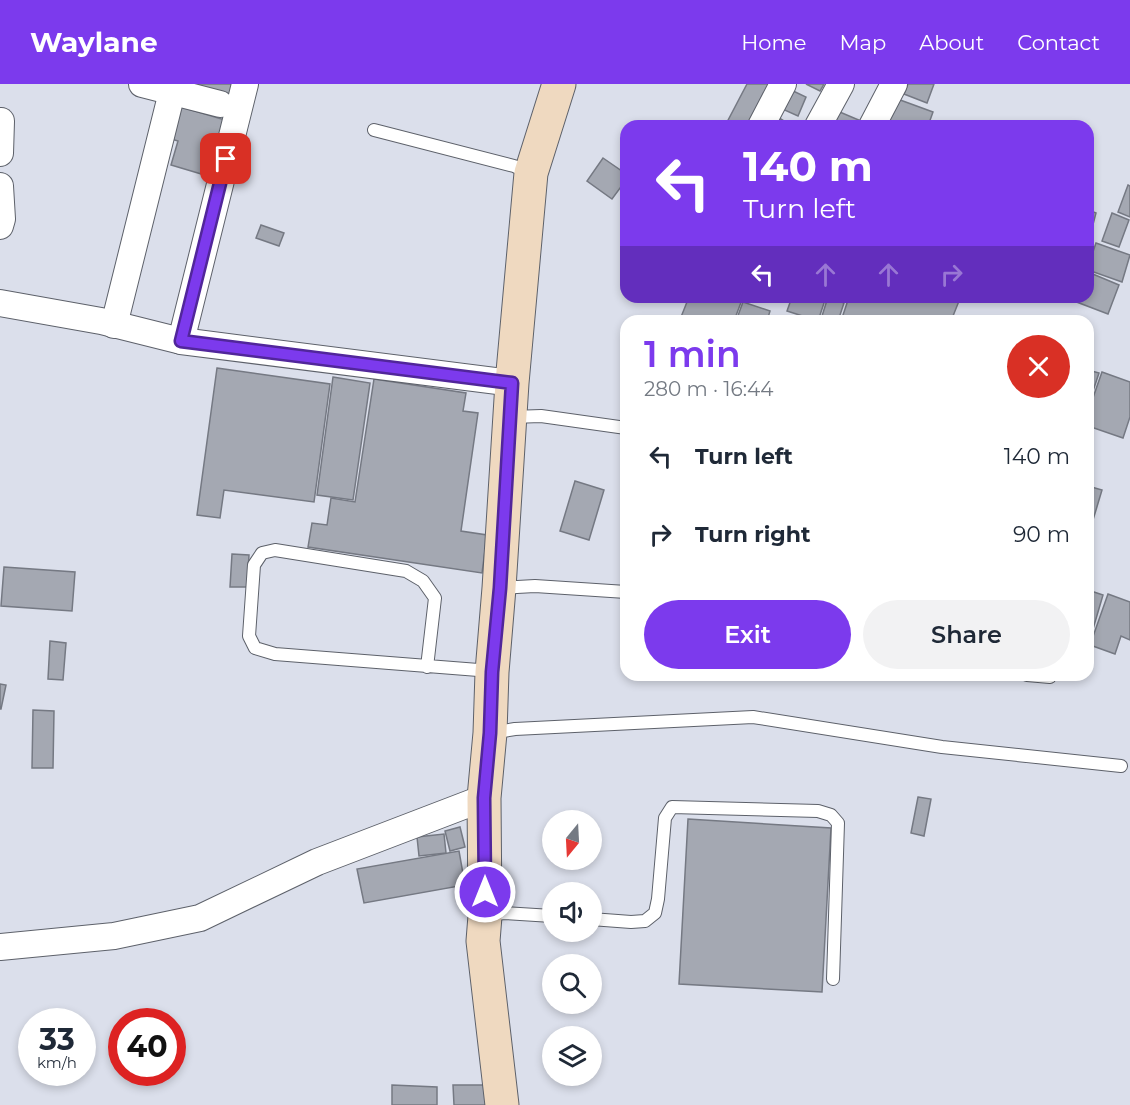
<!DOCTYPE html>
<meta charset="utf-8">
<style>
:root{--surface:#fff;--page:#f2f2f3;--text:#1f2937;--muted:#747a83;--accent:#7c3aed}
body{margin:0;font-family:Montserrat,sans-serif;background:var(--page);color:var(--text);height:100vh;display:flex;flex-direction:column;font-size:22px;white-space:nowrap}
*{box-sizing:border-box;margin:0}
p{font-size:20px;color:var(--muted)}
.icon{flex:none;width:33px;height:33px;fill:none;stroke:currentColor;stroke-width:2;stroke-linecap:round;stroke-linejoin:round}
.map{position:relative;flex:1;overflow:hidden}
.details{position:absolute;left:620px;top:231px;width:474px;height:366px;display:flex;flex-direction:column;background:var(--surface);border-radius:18px;box-shadow:0 3px 9px #0003}
.details>*{flex:none}
.guide{position:absolute;left:620px;top:36px;width:474px;height:183px;border-radius:18px;box-shadow:0 3px 9px #0003;background:#7c3aed;color:#fff;overflow:hidden}
.needle{width:39px;rotate:198deg}
.buttons{position:absolute;left:542px;top:726px;display:grid;gap:12px}
.buttons a{display:grid;place-items:center;width:60px;height:60px;border-radius:50%;background:var(--surface);box-shadow:0 3px 9px #0003;font-size:30px}
.speed{position:absolute;left:18px;top:924px;display:flex;gap:12px;font-size:30px;font-weight:700;text-align:center}
.speed>*{display:grid;place-content:center;width:78px;height:78px;border-radius:50%;background:var(--surface);box-shadow:0 3px 9px #0003;line-height:1}
.speed small{font-size:15px;font-weight:400}
.speed .limit{border:9px solid #d22;background:#fff;color:#111}
.pin{position:absolute;display:grid;place-items:center;width:51px;height:51px;color:#fff;margin:-26px;border-radius:12px;box-shadow:0 3px 9px #0006}
.me{position:absolute;width:66px;margin:-33px;rotate:0deg;stroke-linejoin:round;filter:drop-shadow(0 0 4px #0008)}
.turn{display:flex;align-items:center;gap:21px;height:126px;padding:0 24px;font-size:27px}
.turn .icon{width:78px;height:78px;stroke-width:2.5}
.turn b{display:block;font-size:42px;line-height:51px}
.lanes{display:flex;align-items:center;height:57px;padding:0 24px;background:#0003;justify-content:center;gap:30px;direction:ltr}
.lanes .off{opacity:.35}
.round{display:grid;place-items:center;flex:none;width:63px;height:63px;border-radius:32px;background:var(--page)}
.summary{display:flex;align-items:center;justify-content:space-between;height:102px;padding:0 24px}
h1{font-size:36px;font-weight:600;line-height:45px;color:var(--accent)}
.primary-button{display:flex;gap:12px;margin-top:auto;padding:12px 24px}
.primary-button a{flex:1;height:69px;border-radius:36px;background:var(--accent);color:#fff;font-size:24px;font-weight:600;line-height:69px;text-align:center}
.primary-button a+a{background:var(--page);color:var(--text)}
ul{padding:0;list-style:none}
li{display:flex;align-items:center;gap:18px;height:78px;padding:0 24px}
li div{flex:1}
li b{display:block;font-size:22px}
li em{font-style:normal}
header{display:flex;align-items:center;gap:36px;box-sizing:border-box;height:84px;padding:0 30px;background:var(--accent);color:#fff}
header strong{font-size:28px}
nav{display:flex;gap:33px;margin-inline-start:auto;font-size:21px}
.map>svg:first-child{display:block}
.building{fill:#a4a8b2;stroke:#757983;stroke-width:1.5}
.lines{fill:none;stroke-linecap:round;stroke-linejoin:round}
.lane-casing{stroke:#5d616a;stroke-width:14}
.street-casing{stroke:#5d616a;stroke-width:28}
.secondary-casing{stroke:#5d616a;stroke-width:35}
.lane{stroke:#fff;stroke-width:12}
.street{stroke:#fff;stroke-width:26}
.secondary{stroke:#efd9c0;stroke-width:33}
.route-casing{stroke:#51269a;stroke-width:15}
.route{stroke:#7c3aed;stroke-width:10}
</style>
<header>
<strong>Waylane</strong>
<nav><a>Home</a><a>Map</a><a>About</a><a>Contact</a></nav>
</header>
<div class="map">
<svg width="1130" height="1021" viewBox="0 0 1130 1021">
<rect width="100%" height="100%" fill="#dbdfeb"/>
<g class="building">
<path d="M183 0H236L232 16Z"/>
<path d="M747 0H773L753 42H725Z"/>
<path d="M806 0H824L820 7Z"/>
<path d="M908 0H934L927 19 904 10Z"/>
<path d="M789 5 806 13 798 32 780 24Z"/>
<path d="M892 13 933 28 928 42H881Z"/>
<path d="M178 22 225 36 208 92 171 81 178 57 168 54Z"/>
<path d="M835 26 866 39 864 42H828Z"/>
<path d="M776 32 792 42H769Z"/>
<path d="M603 74 626 90V96L612 115 587 97Z"/>
<path d="M1128 101 1130 102V133L1118 128Z"/>
<path d="M1088 126 1096 129 1091 148 1088 147Z"/>
<path d="M1112 129 1129 136 1119 163 1102 157Z"/>
<path d="M261 141 284 149 279 162 256 154Z"/>
<path d="M1096 159 1130 171 1122 198 1088 186V182Z"/>
<path d="M1088 188 1119 201 1108 230 1074 217 1076 213H1088Z"/>
<path d="M689 213H743L734 237H693L681 233Z"/>
<path d="M792 213H826L818 237 787 227Z"/>
<path d="M828 213 844 219 838 237 822 232Z"/>
<path d="M849 213H948L959 217 951 237H841Z"/>
<path d="M743 218 770 227 767 237H736Z"/>
<path d="M217 284 330 300 314 418 224 406 220 434 197 431Z"/>
<path d="M1088 286 1099 289 1088 322Z"/>
<path d="M1102 288 1130 298V333L1123 354 1088 342V328Z"/>
<path d="M333 293 370 299 353 416 317 411Z"/>
<path d="M374 295 466 309 463 327 478 329 461 447 487 451 482 489 308 463 312 439 327 441 331 414 355 418Z"/>
<path d="M575 397 604 406 589 456 560 447Z"/>
<path d="M1088 402 1102 406 1093 436 1088 435Z"/>
<path d="M232 470 249 471 247 503H230Z"/>
<path d="M4 483 75 488 72 527 1 522Z"/>
<path d="M1088 506 1103 511 1088 562Z"/>
<path d="M1108 510 1130 518V556L1121 552 1115 570 1090 561Z"/>
<path d="M50 557 66 559 63 596 48 595Z"/>
<path d="M0 600 6 601 1 625H0Z"/>
<path d="M33 626 54 627 53 684H32Z"/>
<path d="M918 713 931 715 924 752 911 749Z"/>
<path d="M688 735 831 744 822 908 679 900Z"/>
<path d="M460 743 465 763 450 767 445 747Z"/>
<path d="M444 750 446 769 419 772 417 753Z"/>
<path d="M459 767 465 801 364 819 357 785Z"/>
<path d="M392 1001 437 1003V1021H392Z"/>
<path d="M453 1001H489V1021H454Z"/>
</g>
<g class="lines">
<g class="lane-casing">
<g id="lane">
<path d="M374 46 514 82 530 89"/>
<path d="M512 333 541 332 626 344"/>
<path d="M501 504 535 502 626 508"/>
<path d="M427 583 435 514 423 497 406 487 275 466 262 469 254 481 249 552 255 564 275 570 491 587"/>
<path d="M1027 591 1050 593"/>
<path d="M491 649 515 645 753 633 942 663 1121 682"/>
<path d="M486 831 505 829 552 832"/>
<path d="M591 835 631 838 645 837 655 829 658 815 665 734 672 723 818 727 831 731 838 739 833 895"/>
</g>
</g>
<g class="street-casing">
<g id="street">
<path d="M142 0 220 20"/>
<path d="M761 42 783 0"/>
<path d="M818 42 841 0"/>
<path d="M872 42 894 0"/>
<path d="M0 69 1 37"/>
<path d="M0 102 2 135 0 142"/>
<path d="M0 219 101 237 181 257 512 299"/>
<path d="M114 241 174 0"/>
<path d="M181 257 245 0"/>
<path d="M0 863 114 852 200 834 317 778 484 714"/>
</g>
</g>
<g class="secondary-casing">
<path id="secondary" d="M502 1021 483 857 485 832 484 714 490 649 492 588 499 504 512 299 531 89 559 0"/>
</g>
<use href="#lane" class="lane"/>
<use href="#street" class="street"/>
<use href="#secondary" class="secondary"/>
</g>
<g class="lines">
<g class="route-casing">
<path id="route" d="M226 75 181 257 512 299 500 504 492 588 490 649 484 714 485 808"/>
</g>
<use href="#route" class="route"/>
</g>
</svg>
<div class="buttons">
<a><svg class="needle" viewBox="-14 -14 28 28"><path d="M0-13l5 13h-10z" fill="#e53935"/><path d="M0 13l5-13h-10z" fill="#747a83"/></svg></a>
<a><svg class="icon" aria-label="sound" viewBox="0 0 24 24"><path d="M4 9h4l5-4v14l-5-4H4zM17 9q2 3 0 6"/></svg></a>
<a><svg class="icon" aria-label="search" viewBox="0 0 24 24"><circle cx="10" cy="10" r="6"/><path d="M15 15l6 6"/></svg></a>
<a><svg class="icon" aria-label="layers" viewBox="0 0 24 24"><path d="M12 4l9 5-9 5-9-5zM3 14l9 5 9-5"/></svg></a>
</div>
<div class="speed"><div>33<small>km/h</small></div><div class="limit">40</div></div>
<div class="pin" style="left:226px;top:75px;background:#d93025"><svg class="icon" aria-label="arrive" viewBox="0 0 24 24"><path d="M6 21V4h12l-3 4 3 4H6"/></svg></div>
<svg class="me" style="left:485px;top:808px" viewBox="-20 -20 40 40"><circle r="17" fill="#7c3aed" stroke="#fff" stroke-width="3"/><path d="M0-11L8 9 0 5-8 9z" fill="#fff"/></svg>
<div class="guide">
<div class="turn"><svg class="icon" aria-label="left" viewBox="0 0 24 24"><path d="M17 20v-9H6M10 6l-5 5 5 5"/></svg><div><b>140 m</b>Turn left</div></div>
<div class="lanes"><svg class="icon" aria-label="left" viewBox="0 0 24 24"><path d="M17 20v-9H6M10 6l-5 5 5 5"/></svg><svg class="icon off" aria-label="ahead" viewBox="0 0 24 24"><path d="M12 20V5M6 11l6-6 6 6"/></svg><svg class="icon off" aria-label="ahead" viewBox="0 0 24 24"><path d="M12 20V5M6 11l6-6 6 6"/></svg><svg class="icon off" aria-label="right" viewBox="0 0 24 24"><path d="M7 20v-9h11M14 6l5 5-5 5"/></svg></div>
</div>
<section class="details">
<div class="summary"><div><h1>1 min</h1><p>280 m · 16:44</p></div><a class="round" style="background:#d93025;color:#fff"><svg class="icon" aria-label="close" viewBox="0 0 24 24"><path d="M6 6l12 12M18 6L6 18"/></svg></a></div>
<ul>
<li><svg class="icon" aria-label="left" viewBox="0 0 24 24"><path d="M17 20v-9H6M10 6l-5 5 5 5"/></svg><div><b>Turn left</b></div><em>140 m</em></li>
<li><svg class="icon" aria-label="right" viewBox="0 0 24 24"><path d="M7 20v-9h11M14 6l5 5-5 5"/></svg><div><b>Turn right</b></div><em>90 m</em></li>
</ul>
<div class="primary-button"><a>Exit</a><a>Share</a></div>
</section>
</div>
